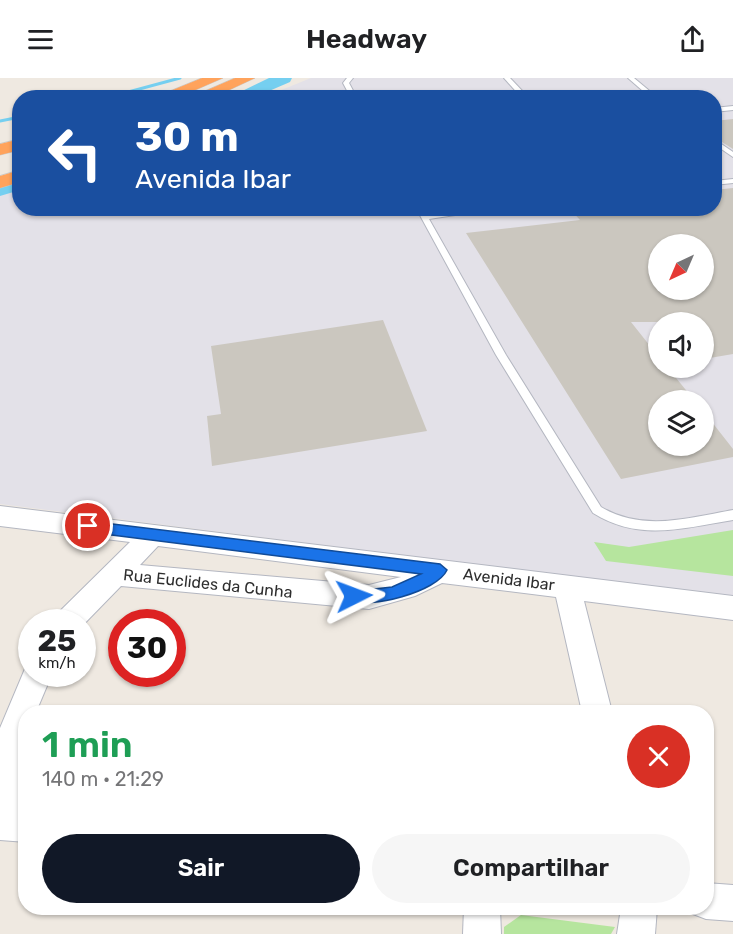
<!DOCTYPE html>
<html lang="pt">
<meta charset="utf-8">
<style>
:root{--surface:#fff;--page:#f6f6f6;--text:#202124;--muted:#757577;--accent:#111827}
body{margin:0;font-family:Rubik,sans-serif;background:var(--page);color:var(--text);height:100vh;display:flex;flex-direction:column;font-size:22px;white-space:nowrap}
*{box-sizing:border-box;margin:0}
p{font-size:20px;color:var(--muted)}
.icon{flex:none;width:33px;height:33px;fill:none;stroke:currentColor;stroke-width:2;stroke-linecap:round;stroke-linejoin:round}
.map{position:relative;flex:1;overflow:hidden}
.details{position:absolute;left:18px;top:627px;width:696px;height:210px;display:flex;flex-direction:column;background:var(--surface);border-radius:24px;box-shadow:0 2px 4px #0004}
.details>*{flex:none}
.top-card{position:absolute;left:12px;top:12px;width:710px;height:126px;border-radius:24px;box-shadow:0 2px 4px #0004;background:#1a4fa0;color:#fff;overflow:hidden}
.needle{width:39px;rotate:224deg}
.tools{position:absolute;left:648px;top:156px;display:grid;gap:12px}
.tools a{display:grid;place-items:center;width:66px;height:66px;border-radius:50%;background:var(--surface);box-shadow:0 2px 4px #0004;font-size:30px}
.speed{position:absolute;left:18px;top:531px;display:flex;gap:12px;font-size:30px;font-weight:700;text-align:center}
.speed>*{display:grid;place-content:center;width:78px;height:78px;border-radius:50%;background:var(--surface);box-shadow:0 2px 4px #0004;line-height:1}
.speed small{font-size:15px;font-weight:400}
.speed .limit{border:9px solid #d22;background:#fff;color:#111}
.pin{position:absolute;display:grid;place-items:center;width:51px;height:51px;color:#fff;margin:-26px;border:3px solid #fff;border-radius:50%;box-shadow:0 2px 6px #0007}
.me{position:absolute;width:66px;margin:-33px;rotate:87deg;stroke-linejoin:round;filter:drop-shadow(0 0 4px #0008)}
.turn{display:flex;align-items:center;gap:21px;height:126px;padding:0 24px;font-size:27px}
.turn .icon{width:78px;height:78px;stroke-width:2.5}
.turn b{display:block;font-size:42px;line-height:51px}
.round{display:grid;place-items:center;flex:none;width:63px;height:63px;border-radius:32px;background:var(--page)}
.overview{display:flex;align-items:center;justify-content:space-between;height:102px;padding:0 24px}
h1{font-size:36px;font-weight:600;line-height:45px;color:#1e9e55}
.button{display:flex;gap:12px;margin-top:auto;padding:12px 24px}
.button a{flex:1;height:69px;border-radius:36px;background:var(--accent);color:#fff;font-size:24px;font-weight:600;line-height:69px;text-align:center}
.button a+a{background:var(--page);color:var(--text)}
header{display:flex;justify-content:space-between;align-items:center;height:78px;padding:0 24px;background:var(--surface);font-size:27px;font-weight:600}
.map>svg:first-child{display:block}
.industrial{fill:#e3e1e8;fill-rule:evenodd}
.green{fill:#b6e59e}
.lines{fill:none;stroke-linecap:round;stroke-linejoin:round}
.stream{stroke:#75cff0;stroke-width:3}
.river{fill:#75cff0;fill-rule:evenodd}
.building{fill:#cbc7bf;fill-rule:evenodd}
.service-casing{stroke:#b4b7c1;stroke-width:2}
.minor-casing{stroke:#b4b7c1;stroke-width:2}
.motorway-casing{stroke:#c9c9c9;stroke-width:1}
.service{fill:#fff;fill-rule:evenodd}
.minor{fill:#fff;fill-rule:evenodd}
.motorway{fill:#ffa35c;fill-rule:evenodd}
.route{fill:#1a73e8;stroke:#114b97;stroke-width:1.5}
.labels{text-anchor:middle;stroke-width:4.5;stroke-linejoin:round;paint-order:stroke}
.street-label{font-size:16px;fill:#2e2e2e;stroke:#fff}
</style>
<header><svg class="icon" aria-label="menu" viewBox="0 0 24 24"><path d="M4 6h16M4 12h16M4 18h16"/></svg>Headway<svg class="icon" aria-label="share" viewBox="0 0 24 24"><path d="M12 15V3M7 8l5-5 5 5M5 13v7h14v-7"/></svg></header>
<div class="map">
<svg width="733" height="856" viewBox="0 0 733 856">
<rect width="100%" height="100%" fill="#efe9e1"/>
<path class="industrial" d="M311 0H733V519L0 426V116L19 110 20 130H714V20L264 19ZM658 166H704V212H658ZM658 244H704V290H658ZM658 322H704V368H658Z"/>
<g class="green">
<path d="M733 452V498L606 483 594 464 629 469Z"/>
<path d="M521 837 615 849 611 856H504V849Z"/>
</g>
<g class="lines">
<g class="stream">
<path d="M106 20 180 0"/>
<path d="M0 43 20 39"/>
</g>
<g class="river">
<path d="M269 0H292L290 4 253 20H228Z"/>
<path d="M20 98V112L0 118V104Z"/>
</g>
</g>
<g class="building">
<path d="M733 41V71L714 59V43Z"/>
<path d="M733 110V276L704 281V244H631L658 278V290H668L694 322H658V368H704V334L733 371V379L621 401 466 155 580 142 569 130H714V112ZM658 166H704V212H658Z"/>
<path d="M383 242 427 353 212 388 207 338 221 336 211 268Z"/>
</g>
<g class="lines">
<g class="service-casing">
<g id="service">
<path d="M347 0H353L349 5 357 20H351L343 5Z"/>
<path d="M504 0H510L529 20H522Z"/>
<path d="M628 0H634L658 20H651Z"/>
<path d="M733 28V32L714 34V30Z"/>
<path d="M714 61 733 74V79L714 66Z"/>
<path d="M733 101V105L714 107V103Z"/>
<path d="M416 130H423L426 137 476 130H501L429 141 506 277 601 429C643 454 688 440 733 432V442C683 450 639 464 593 435L496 277Z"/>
</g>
</g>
<g class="minor-casing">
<g id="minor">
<path d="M0 428 733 518V542L584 523 612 634H582L556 519 442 505 415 518 369 531 121 508 82 548V544H54L58 535 130 464 0 448ZM158 468 401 499 369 507 140 487Z"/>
<path d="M32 584V596H52L36 634H26V683L18 729 26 730V764L0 762V650L27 586Z"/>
<path d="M706 805 733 807V843L706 841 693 836 691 830H706Z"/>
<path d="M464 830H500L501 856H463Z"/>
<path d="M621 830H657L655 856H617Z"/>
</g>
</g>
<g class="motorway-casing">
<g id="motorway">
<path d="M202 0H223L177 20H153Z"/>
<path d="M235 0H255L212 20H189Z"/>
<path d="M20 61V72L0 77V66Z"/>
<path d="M20 92V104L0 110V98Z"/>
</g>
</g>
<use href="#service" class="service"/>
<use href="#minor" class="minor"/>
<use href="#motorway" class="motorway"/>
</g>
<path class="route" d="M88 443 440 486 447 492C437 514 370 531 348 523L346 518 348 514 392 509 421 496 88 454 81 448Z"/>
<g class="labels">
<g class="street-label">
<text transform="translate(509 501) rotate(7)" y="6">Avenida Ibar</text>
<text transform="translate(208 505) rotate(6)" y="6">Rua Euclides da Cunha</text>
</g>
</g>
</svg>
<div class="tools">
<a><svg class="needle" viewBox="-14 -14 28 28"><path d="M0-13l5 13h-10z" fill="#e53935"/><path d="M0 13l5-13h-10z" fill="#757577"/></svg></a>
<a><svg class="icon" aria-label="sound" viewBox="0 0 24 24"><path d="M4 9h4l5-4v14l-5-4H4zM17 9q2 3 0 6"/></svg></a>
<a><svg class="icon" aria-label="layers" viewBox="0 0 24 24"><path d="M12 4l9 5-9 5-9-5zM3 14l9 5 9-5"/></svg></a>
</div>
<div class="speed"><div>25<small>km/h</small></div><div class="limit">30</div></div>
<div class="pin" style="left:88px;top:448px;background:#d93025"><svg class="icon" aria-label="arrive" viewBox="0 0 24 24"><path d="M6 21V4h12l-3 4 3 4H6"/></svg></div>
<svg class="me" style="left:354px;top:518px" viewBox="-20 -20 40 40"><path d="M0-17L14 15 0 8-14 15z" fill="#1a73e8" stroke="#fff" stroke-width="4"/></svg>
<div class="top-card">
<div class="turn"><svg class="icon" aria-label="left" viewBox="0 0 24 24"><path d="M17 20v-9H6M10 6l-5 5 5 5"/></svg><div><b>30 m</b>Avenida Ibar</div></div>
</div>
<section class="details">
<div class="overview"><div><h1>1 min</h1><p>140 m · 21:29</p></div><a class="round" style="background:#d93025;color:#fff"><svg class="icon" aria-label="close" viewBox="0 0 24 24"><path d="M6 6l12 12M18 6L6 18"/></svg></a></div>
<div class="button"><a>Sair</a><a>Compartilhar</a></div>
</section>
</div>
